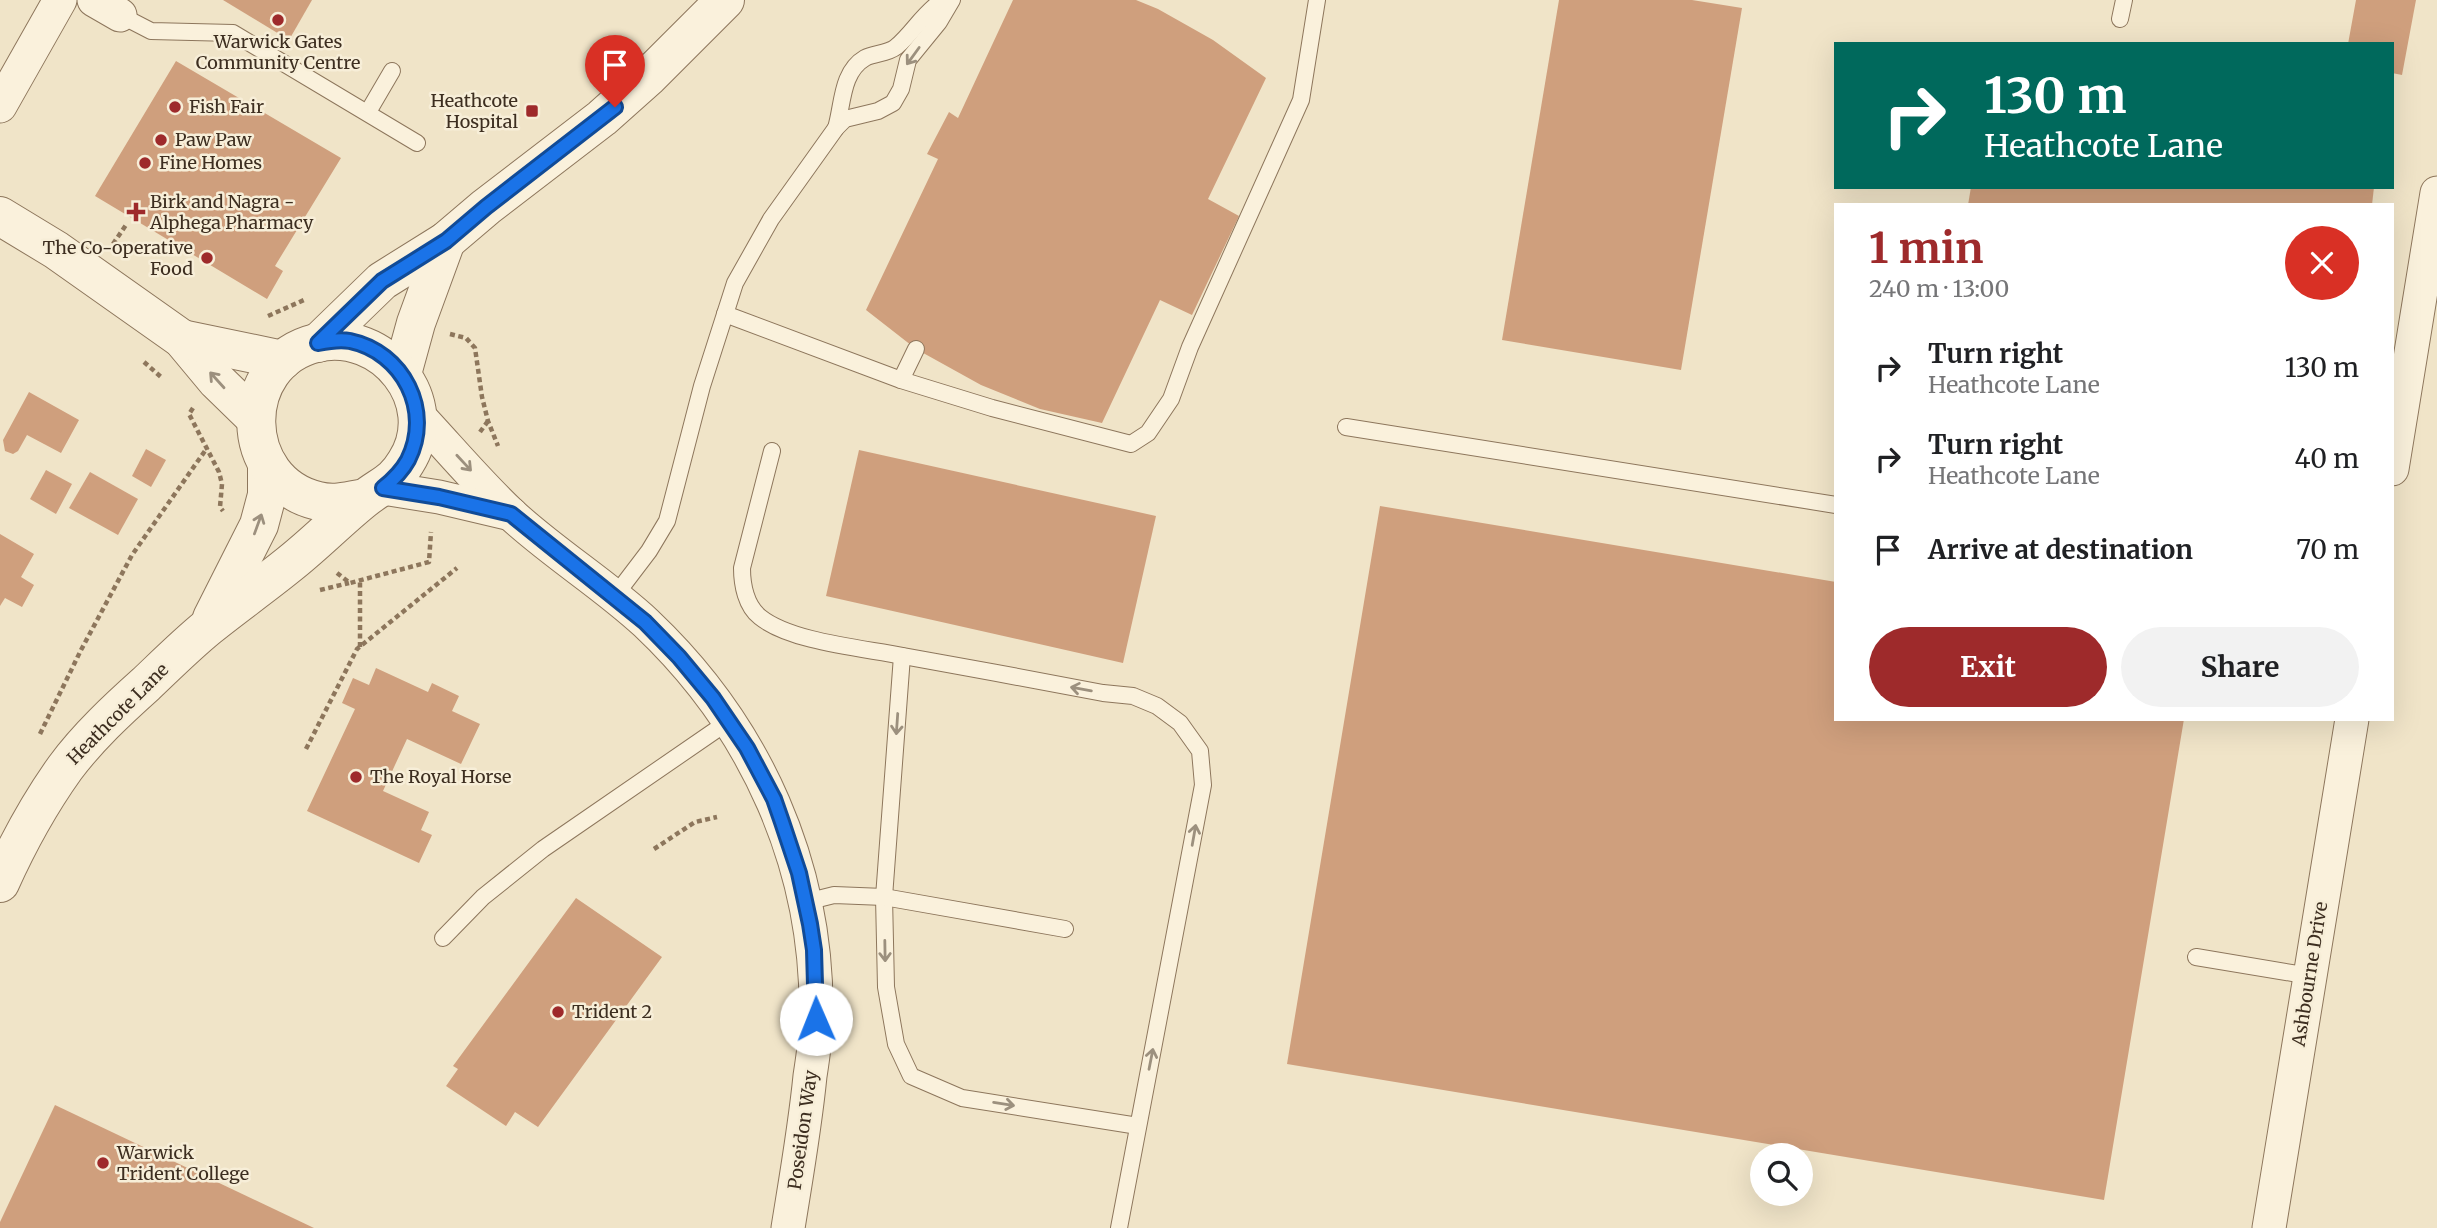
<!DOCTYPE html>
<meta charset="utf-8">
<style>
:root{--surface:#fff;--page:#f2f2f2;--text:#202124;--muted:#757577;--accent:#9e2a2b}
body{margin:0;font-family:Merriweather,serif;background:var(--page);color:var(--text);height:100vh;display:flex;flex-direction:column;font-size:26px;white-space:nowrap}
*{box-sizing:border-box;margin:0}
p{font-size:23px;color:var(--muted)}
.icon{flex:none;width:38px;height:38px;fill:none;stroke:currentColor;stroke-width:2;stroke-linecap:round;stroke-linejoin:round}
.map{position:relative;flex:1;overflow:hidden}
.side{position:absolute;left:1834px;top:203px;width:560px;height:518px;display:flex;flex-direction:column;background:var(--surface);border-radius:0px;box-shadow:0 7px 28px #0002}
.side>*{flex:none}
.guide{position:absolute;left:1834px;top:42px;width:560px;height:147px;border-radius:0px;box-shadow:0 7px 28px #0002;background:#00695c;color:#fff;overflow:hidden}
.fabs{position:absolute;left:1750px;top:1143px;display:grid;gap:14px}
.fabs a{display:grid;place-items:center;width:63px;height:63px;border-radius:50%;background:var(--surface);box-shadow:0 7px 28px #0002;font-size:35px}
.pin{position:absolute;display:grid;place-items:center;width:60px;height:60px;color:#fff;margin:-72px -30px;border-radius:50% 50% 50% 0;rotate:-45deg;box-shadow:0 0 7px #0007}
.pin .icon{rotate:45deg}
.me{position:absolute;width:77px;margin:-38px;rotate:359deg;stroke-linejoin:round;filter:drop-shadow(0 0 5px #0008)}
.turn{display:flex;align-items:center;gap:24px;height:147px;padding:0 35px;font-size:32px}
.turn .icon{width:91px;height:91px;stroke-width:2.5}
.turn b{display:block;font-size:49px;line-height:60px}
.round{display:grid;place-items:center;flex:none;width:74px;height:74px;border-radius:37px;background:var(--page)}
.head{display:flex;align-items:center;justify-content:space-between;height:119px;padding:0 35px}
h1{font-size:42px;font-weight:700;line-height:52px;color:var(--accent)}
.button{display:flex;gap:14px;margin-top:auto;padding:14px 35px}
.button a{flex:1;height:80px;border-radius:42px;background:var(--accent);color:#fff;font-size:28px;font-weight:700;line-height:80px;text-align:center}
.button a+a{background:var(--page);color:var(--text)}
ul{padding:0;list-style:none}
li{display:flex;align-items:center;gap:21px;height:91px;padding:0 35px}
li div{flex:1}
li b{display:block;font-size:26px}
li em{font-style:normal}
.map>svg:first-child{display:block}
.building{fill:#cf9f7d}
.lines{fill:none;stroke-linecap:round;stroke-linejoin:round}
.service-casing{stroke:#8d765c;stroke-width:18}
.minor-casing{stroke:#8d765c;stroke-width:35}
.tertiary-casing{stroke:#8d765c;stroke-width:40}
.path{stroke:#8d765c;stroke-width:4.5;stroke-dasharray:5 3.5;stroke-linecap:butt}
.service{stroke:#faf1dc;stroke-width:16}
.minor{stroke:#faf1dc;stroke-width:33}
.tertiary{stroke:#faf1dc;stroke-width:38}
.oneway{stroke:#9c907e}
.route-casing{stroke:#114b97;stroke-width:18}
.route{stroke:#1a73e8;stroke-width:12}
.poi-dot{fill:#9e2a2b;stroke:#f7eed8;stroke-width:2.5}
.labels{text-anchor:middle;stroke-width:5;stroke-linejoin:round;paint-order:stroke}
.poi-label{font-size:18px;fill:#3d2e20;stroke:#f7eed8;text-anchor:start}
.street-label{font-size:18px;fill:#3d2e20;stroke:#f7eed8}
</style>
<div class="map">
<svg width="2437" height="1228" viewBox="0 0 2437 1228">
<rect width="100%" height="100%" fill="#f0e4c8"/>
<g class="building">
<path d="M223 0H312L289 40Z"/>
<path d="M1013 0H1136L1158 9 1213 40 1266 78 1208 199 1239 216 1192 315 1160 300 1102 423 1040 409 981 385 916 349 866 310 938 159 927 154 949 112 958 118Z"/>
<path d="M1559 0H1692L1742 8 1681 370 1502 340Z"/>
<path d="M2356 0H2416L2402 75 2392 73V44H2348Z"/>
<path d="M176 61 341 158 275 266 283 271 267 299 95 196Z"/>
<path d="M1971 187H2374L2372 205H1968Z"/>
<path d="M29 392 79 420 61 453 27 435 18 451 13 454 5 451 3 440Z"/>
<path d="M146 449 166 460 151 487 132 476Z"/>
<path d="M859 450 1156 516 1123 663 826 596Z"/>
<path d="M46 470 72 484 56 514 30 499Z"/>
<path d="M90 472 138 499 118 535 69 508Z"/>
<path d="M1380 506 1836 582V719H2184L2104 1200 1287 1064Z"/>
<path d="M0 534 34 554 21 577 34 585 22 607 5 598 0 606Z"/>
<path d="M376 668 428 692 432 683 459 696 452 711 480 724 461 764 407 739 383 791 429 812 421 830 432 835 419 863 307 811 355 709 342 703 353 678 369 685Z"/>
<path d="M576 898 662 957 538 1127 515 1112 506 1126 446 1086 458 1069 453 1066Z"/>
<path d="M55 1105 314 1228H0V1222Z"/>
</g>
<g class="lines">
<g class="service-casing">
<g id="service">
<path d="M120 15 151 31 233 33 417 143"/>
<path d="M2120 19 2124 0"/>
<path d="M368 112 392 71"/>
<path d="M836 128C843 105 841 72 865 58 874 53 887 54 896 47 913 33 923 13 943 0"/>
<path d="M725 314 901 380 992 408 1131 444 1148 433 1171 399 1190 347 1301 100 1317 0"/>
<path d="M901 380 916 349"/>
<path d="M1346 427 1836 505"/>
<path d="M772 451 742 568C742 585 746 606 760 617 791 642 863 648 903 656 970 668 1036 680 1103 693L1133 696 1157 706 1180 723 1200 751 1203 785 1119 1228"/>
<path d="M614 597 649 551 667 521 702 386 735 283 771 219 836 128 845 119 878 111 893 103 901 89 908 60 939 22 952 0"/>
<path d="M902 656 884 897 886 987 896 1044 911 1076 962 1098 1138 1126"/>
<path d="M806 902 834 895 884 897 1065 929"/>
<path d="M443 938 483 897 543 849 729 721"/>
<path d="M2196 957 2310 976"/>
</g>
</g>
<g class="minor-casing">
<g id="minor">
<path d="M94 0 120 15"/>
<path d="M0 106 60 0"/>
<path d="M417 414C448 447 478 483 511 514 553 553 604 584 646 623 756 727 819 867 816 1019 816 1038 813 1057 810 1076 805 1127 796 1178 788 1228"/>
<path d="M2392 469 2437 193"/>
<path d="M383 488 439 497 511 514"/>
<path d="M2269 1228 2352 719"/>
</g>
</g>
<g class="tertiary-casing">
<g id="tertiary">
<path d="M0 216 56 250 182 339 217 381 255 418"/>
<path d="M182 339 283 360"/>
<path d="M318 343 382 281 446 241 486 207 602 118 648 77 725 0"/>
<path d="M402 374 416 323 446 241"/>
<path d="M212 618 259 525 267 495V464"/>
<path d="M0 883C18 843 40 803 65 768 88 737 117 710 146 684 166 665 186 645 208 627 234 606 261 587 287 566 314 545 337 521 363 500 381 485 393 484 406 462 444 402 383 327 316 343 235 363 237 482 318 501 334 505 349 501 365 498"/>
</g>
</g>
<g class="path">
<path d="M113 244 126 225"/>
<path d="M268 316 304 300"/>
<path d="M450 334 466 338 475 348 482 397 488 421 498 446"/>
<path d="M144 362 161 377"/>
<path d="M193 408 189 414 219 472 222 484 220 507 223 511"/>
<path d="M480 432 488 421"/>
<path d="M337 573 350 583 429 562 431 532"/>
<path d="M320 590 349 583"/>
<path d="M360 647V580"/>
<path d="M40 734 81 650 132 555 207 448"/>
<path d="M306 749 357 649 457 568"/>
<path d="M654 849 695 822 717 817"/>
</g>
<use href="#service" class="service"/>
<use href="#minor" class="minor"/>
<use href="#tertiary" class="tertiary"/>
</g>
<defs><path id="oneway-shaft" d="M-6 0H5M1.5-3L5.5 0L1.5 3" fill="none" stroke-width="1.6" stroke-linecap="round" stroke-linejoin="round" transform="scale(1.75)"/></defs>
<g class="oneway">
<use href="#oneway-shaft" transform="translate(913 56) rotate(126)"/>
<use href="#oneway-shaft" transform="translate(217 380) rotate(-132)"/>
<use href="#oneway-shaft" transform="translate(464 463) rotate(47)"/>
<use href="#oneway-shaft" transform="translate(258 524) rotate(-70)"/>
<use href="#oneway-shaft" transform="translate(1081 689) rotate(-170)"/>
<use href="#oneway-shaft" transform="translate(897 724) rotate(94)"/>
<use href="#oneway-shaft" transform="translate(1194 835) rotate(-80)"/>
<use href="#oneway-shaft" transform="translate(885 951) rotate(89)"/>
<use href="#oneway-shaft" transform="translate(1151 1059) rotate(-79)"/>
<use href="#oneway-shaft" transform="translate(1004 1104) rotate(9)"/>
</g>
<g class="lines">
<g class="route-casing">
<path id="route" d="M615 107 486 207 446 241 382 281 318 343C328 341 339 339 350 341 403 352 433 411 408 460 402 471 393 480 383 488L439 497 511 514 645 622 679 657 713 698 747 748 774 799 782 822 799 873 810 924 814 950 816 1019"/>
</g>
<use href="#route" class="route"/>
</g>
<g class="poi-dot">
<circle cx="278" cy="20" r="7"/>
<circle cx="175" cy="107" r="7"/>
<rect x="525" y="104" width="14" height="14" rx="3.5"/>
<circle cx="161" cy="140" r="7"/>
<circle cx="145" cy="163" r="7"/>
<path d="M132.5 201.5h7v7h7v7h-7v7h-7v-7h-7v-7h7z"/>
<circle cx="207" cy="258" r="7"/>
<circle cx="356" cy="777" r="7"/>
<circle cx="558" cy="1012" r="7"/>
<circle cx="103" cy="1163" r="7"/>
</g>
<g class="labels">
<g class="poi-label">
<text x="278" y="48" text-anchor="middle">Warwick Gates<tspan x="278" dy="21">Community Centre</tspan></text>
<text x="518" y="107" text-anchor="end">Heathcote<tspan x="518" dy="21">Hospital</tspan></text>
<text x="189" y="113">Fish Fair</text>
<text x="175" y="146">Paw Paw</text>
<text x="159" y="169">Fine Homes</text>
<text x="150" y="208">Birk and Nagra -<tspan x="150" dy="21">Alphega Pharmacy</tspan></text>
<text x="193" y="254" text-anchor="end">The Co-operative<tspan x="193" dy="21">Food</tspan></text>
<text x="370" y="783">The Royal Horse</text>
<text x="572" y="1018">Trident 2</text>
<text x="117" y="1159">Warwick<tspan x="117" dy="21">Trident College</tspan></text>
</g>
<g class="street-label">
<text transform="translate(118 714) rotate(-45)" y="6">Heathcote Lane</text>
<text transform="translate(2310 974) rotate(-81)" y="6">Ashbourne Drive</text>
<text transform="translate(803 1130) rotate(-82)" y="6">Poseidon Way</text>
</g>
</g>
</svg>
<div class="fabs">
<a><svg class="icon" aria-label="search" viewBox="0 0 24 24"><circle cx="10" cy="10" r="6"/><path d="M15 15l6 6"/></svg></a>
</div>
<div class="pin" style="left:615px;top:107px;background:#d93025"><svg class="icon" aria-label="arrive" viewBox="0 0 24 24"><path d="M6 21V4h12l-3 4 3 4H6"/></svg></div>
<svg class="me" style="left:816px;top:1019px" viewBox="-20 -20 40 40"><circle r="19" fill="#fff"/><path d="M0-13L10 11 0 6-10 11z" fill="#1a73e8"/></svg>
<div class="guide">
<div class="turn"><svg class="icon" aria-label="right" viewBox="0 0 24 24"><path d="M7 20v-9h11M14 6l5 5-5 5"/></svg><div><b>130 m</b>Heathcote Lane</div></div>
</div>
<section class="side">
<div class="head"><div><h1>1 min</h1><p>240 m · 13:00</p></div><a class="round" style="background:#d93025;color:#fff"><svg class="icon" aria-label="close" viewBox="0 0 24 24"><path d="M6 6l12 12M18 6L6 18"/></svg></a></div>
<ul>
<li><svg class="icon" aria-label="right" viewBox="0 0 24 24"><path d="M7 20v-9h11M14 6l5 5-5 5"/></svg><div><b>Turn right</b><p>Heathcote Lane</p></div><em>130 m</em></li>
<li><svg class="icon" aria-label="right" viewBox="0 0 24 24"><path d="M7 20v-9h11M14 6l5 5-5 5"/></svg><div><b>Turn right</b><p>Heathcote Lane</p></div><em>40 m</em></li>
<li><svg class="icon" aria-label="arrive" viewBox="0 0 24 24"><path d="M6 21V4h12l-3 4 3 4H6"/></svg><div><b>Arrive at destination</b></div><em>70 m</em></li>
</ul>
<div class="button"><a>Exit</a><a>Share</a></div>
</section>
</div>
